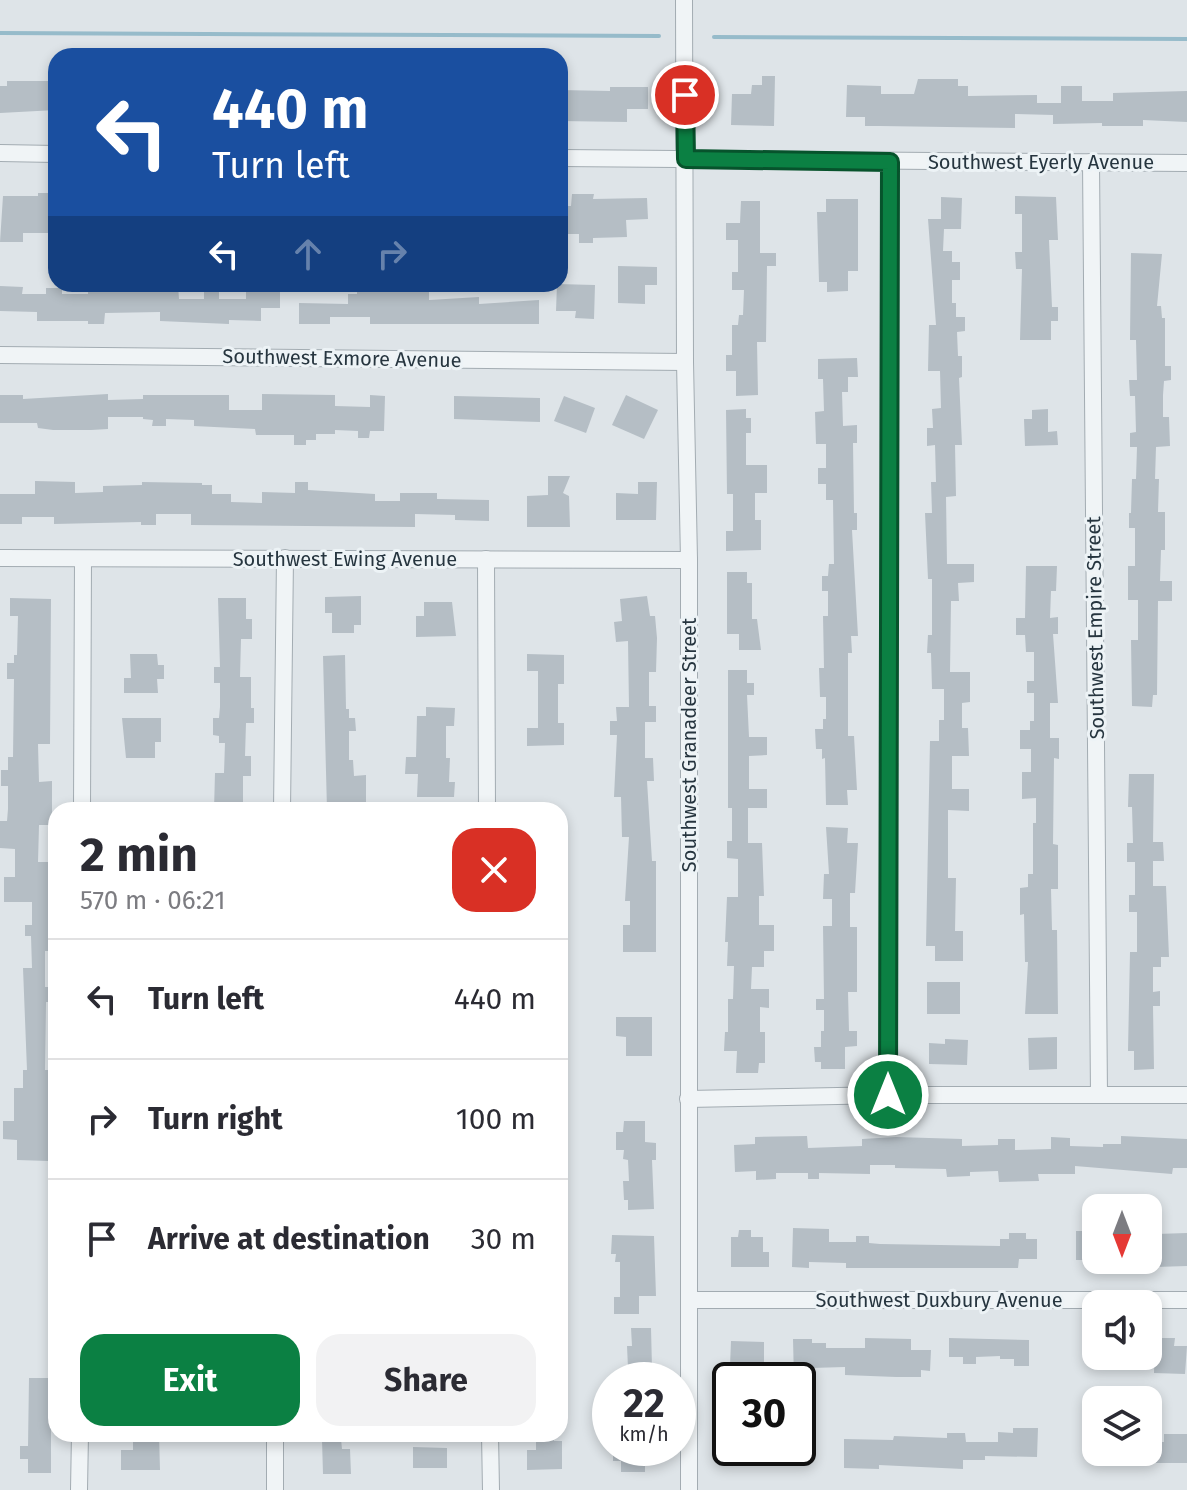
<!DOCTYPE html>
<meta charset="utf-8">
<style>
:root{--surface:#fff;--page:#f2f2f3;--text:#2b2b33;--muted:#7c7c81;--line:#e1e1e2;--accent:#0b8043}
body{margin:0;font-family:"Fira Sans",sans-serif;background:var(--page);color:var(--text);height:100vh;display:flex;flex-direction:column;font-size:30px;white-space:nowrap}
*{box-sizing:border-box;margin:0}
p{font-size:26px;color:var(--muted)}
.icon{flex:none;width:44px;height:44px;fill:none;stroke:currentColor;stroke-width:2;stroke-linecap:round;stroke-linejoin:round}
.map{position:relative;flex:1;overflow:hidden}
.drawer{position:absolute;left:48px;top:802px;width:520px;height:640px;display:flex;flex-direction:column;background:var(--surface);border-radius:24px;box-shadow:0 4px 12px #0003}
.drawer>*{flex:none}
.top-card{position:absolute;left:48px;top:48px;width:520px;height:244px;border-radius:24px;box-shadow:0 4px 12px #0003;background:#1a4fa0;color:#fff;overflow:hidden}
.needle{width:52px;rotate:180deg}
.controls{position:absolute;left:1082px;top:1194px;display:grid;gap:16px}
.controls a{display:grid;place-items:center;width:80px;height:80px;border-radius:16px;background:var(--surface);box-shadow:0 4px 12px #0003;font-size:40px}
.speed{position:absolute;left:592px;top:1362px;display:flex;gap:16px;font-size:40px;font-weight:700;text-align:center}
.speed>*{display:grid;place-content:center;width:104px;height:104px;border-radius:50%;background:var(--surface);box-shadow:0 4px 12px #0003;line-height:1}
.speed small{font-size:20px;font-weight:400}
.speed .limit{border:4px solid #111;border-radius:12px;background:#fff;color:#111}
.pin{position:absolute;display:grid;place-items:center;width:68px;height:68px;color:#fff;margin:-34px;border:4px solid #fff;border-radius:50%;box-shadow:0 2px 8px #0007}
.me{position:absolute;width:88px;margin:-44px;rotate:0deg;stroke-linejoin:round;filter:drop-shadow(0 0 6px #0008)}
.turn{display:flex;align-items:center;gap:28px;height:168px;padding:0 32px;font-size:36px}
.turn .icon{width:104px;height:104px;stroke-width:2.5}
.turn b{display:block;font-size:56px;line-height:68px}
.lanes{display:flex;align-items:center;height:76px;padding:0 32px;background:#0003;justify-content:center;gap:40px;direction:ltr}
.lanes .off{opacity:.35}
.round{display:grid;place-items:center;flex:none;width:84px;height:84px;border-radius:24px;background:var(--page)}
.overview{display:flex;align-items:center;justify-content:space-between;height:136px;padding:0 32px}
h1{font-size:48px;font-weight:700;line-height:60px}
.primary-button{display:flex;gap:16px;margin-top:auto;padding:16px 32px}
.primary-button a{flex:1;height:92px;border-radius:24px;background:var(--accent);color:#fff;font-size:32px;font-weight:700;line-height:92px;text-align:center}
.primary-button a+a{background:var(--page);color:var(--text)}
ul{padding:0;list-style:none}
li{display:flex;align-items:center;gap:24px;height:120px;padding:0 32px;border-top:2px solid var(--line)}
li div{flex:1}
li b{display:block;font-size:30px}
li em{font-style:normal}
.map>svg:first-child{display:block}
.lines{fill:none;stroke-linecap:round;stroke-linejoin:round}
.stream{stroke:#96bbca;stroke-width:4}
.building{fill:#b5bec5}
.street-casing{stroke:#a3acb2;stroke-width:18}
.street{stroke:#f0f4f6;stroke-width:16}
.route-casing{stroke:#07532c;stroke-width:20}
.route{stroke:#0b8043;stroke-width:14}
.labels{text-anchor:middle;stroke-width:6;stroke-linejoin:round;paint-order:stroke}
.street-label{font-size:20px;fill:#26353f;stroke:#edf3f6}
</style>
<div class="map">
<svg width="1187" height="1490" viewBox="0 0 1187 1490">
<rect width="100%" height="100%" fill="#dee4e8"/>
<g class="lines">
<g class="stream">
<path d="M0 33 659 36"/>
<path d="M714 37 1187 39"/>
</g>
</g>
<g class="building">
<path d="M762 76H775L774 126 731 125 732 94H751L752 85H762Z"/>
<path d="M918 79H958V86H968V96L1037 95V103H1061V86H1082V101H1113V93L1187 91V122L1143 120V126H1102V123L1053 124V115L1015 114V128L880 126H865V117H846L847 85 881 86V94H914Z"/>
<path d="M7 81H56V110L0 113V86H7Z"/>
<path d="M610 87H648V109H627V122L560 121V90L610 91Z"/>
<path d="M38 193H52V197H56V233H23V242H0L3 196H38Z"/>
<path d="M572 194H594L593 199 647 198 648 219 626 220 627 237 593 238V243H579V234H560V206H571Z"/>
<path d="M1015 196 1056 197 1058 240H1049L1052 307H1058V321H1051V340H1020L1022 269H1016L1015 252H1022V214H1015Z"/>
<path d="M941 197 962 198 961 229H944L943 251H952V262H960V280H952V303H956V317H965V331L957 332 958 356H962V377L959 378 962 445H955L956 496 946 497 947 564H974V582L958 583 959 601H951L950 672H970V702L962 703V728H968L969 756H952V789H969V811L948 810V878H956L955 931H963V961H935V946H926L930 741H939V720H944V689H932L931 653H927L928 635H932V579H928L925 513H932L931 482H936L935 445 927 446V428H933L932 409 941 408 940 371H928L929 325H936L928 219H941Z"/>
<path d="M826 199H858V271H848V291L827 292V282H819L817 212H826Z"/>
<path d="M741 201H760V253H776V266H767L766 342H757L758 395 736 396V371H726V355H732V325H738L739 315H743L744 290H732V272H738V240H726V223H740Z"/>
<path d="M1131 253 1162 254 1157 306H1161L1162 318H1165V366H1171V380L1164 381 1163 395V417H1169L1170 446 1156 447 1155 479H1159L1158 512H1165V550H1161L1160 581H1172V601H1158L1157 695H1153L1152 707 1132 706 1131 640H1138V600H1128V566H1135V528H1129V513H1131L1132 479H1136L1137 447H1130V433L1136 432 1135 396H1130L1129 380H1137L1136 340H1130Z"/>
<path d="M618 266 657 267V285H645V304L618 303Z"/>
<path d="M88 284H127V292H151V286L178 285 179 299H204V292H219V299H246V289H261V284H274V289H280V308H261V321L229 320V324L160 321V312L105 313 104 324H88V321H37V312L0 311V286L23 287 22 294H46V288H62V294H88Z"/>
<path d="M557 284 595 285 594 319 575 318 576 311H556Z"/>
<path d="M357 286H384V292H429V300L479 297V304L539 300V324H370V317H330V324H299V303L348 304V294H357Z"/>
<path d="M857 358 858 377H848V392H842L843 426 857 425V443H853L854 513H857V530H852L858 636H851L852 653H848V736H854L857 790H847L848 805H826L825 758 822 759V749H816L815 729H823V719H826V697H820L819 668H824L823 616H828V591H822V576H828L829 564H834L833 500H826V484H818V468H826V444H816L815 412 824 411 823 379H818V359Z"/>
<path d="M108 394V400L143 399V395H229V410H262V394L335 395V406L370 407V395L385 396 384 431H370L369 438H358V431L335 430V434H316V440H306V445H294V435H256L255 429 194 426V420L166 419V426H152L153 420 143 419V417H108V429L91 430H53L38 428 37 423H0V395H23V399Z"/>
<path d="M626 395 658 410 644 439 612 425Z"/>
<path d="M454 396 540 398V422L454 419Z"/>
<path d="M564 396 595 408 586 433 554 421Z"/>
<path d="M746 409V418H751V433H746V465H767V493H755V520H761V550L726 551V531H733V494H727L726 410Z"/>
<path d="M1048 409V432L1057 431 1058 445 1025 446 1024 419H1032V410Z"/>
<path d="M548 476H570L563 493 569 496 570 527H527V496L548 495Z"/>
<path d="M35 481 75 482V493L103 492V486L142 485V482L202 483V485H212V494H231V502L262 503V492L295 493V482H308V490L375 494V501H400V493H437V499L489 500V521L455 520V515L415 514V527L191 525V514H156V525H141V522L54 524V517H22V524H0V494H35Z"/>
<path d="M638 482H657L656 520H616V493L638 494Z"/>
<path d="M1026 566H1057L1056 591H1051L1050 618 1058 617V634H1053L1058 703H1050V738H1059V759L1054 758 1053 844 1058 845V889H1051L1052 930H1057L1058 1014H1025L1028 962H1025L1024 914 1020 915V888L1028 887V874H1033V823H1036V798L1022 799V772H1031V749H1020V730H1030V721H1034V693H1027V681H1034V652H1026L1025 635H1016V618H1025Z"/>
<path d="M727 572H747V583H752V619H757L761 650H739V634H727Z"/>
<path d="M361 596V625H354V633H332V613H325V597Z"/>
<path d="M647 596 650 616H655L657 638 656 672H649V706H656V722H645V758H653L654 781H647L652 861H656V952H623V925H630V901H625L629 837H622L621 797H614L617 735H610V721H617L616 707H629L628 641 616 642 614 622 622 621 620 599Z"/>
<path d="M10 598 51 599 50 744H38L39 782 52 781V825H39L38 862H50V886H52L51 951H45V987H52V1002H46L45 1070H48V1091H53V1138H49L48 1161 17 1160V1140L3 1139V1121H14V1088H23V1070H27L23 968H32L31 936H25V925H32V902H4V877H15V849L0 848V821H7L8 809V786H1V770H8V757H13L14 679H7V663H14V655H17L18 616H10Z"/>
<path d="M218 598H246V619H252V639H241L240 677H251V708H254V723H246L245 756H251V776H243V810H214L215 773H224L225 743H219V736L213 735V718H219L220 707V683H214V667H220Z"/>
<path d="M424 602H452L456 636 416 637V616H424Z"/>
<path d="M130 654H157L158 665H164V679H157L158 693H124V678H131Z"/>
<path d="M527 654 564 655V684H558V723H564V745L527 746V728H538V671H527Z"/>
<path d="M345 655 346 709H349V718H355L356 731H349V760H353L354 776 366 775V810H327L323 656Z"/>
<path d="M728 670H747V683H754V695H747L749 737H767V755L749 756V789H767V808H748V843H762L764 896H759V925H774V951H764V967H752L751 989H769V1008L760 1007V1032H765V1063H759L758 1073H736L737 1051H724L725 1032H728V999H733L734 966H727L728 942H725L727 897H738V859L727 858V841H732V808H728Z"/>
<path d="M426 707 455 708 454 726H446V758H450L449 782H455L454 797H417L418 774H405L406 757H416L417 716H426Z"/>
<path d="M122 718H161V742H155V758H126Z"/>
<path d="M1129 774H1154L1153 842H1163L1164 861H1153V886H1166L1169 957H1161V967H1153V992L1160 991V1006H1153L1154 1069 1134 1070V1051H1128L1130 952H1137V912H1129V895H1135V862H1127V843H1133L1132 807H1128Z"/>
<path d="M826 827 848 828 847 843H858L855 893H850V927H857V992H848L849 1031H857V1046L845 1047V1069H821V1062H815L814 1047H821V1031H824V1010H816V999H824L823 926H832V899H823L824 874H829Z"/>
<rect x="927" y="982" width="33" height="32"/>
<path d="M616 1017H652V1056H626V1037L616 1036Z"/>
<path d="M1057 1037V1069L1029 1070 1028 1038Z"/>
<path d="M945 1039 968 1040 967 1065 929 1064V1043L945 1044Z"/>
<path d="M624 1121H645V1142L656 1143V1160H652L654 1209 628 1210V1200H624L623 1181H629L628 1160 623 1159 624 1150H616V1132H623Z"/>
<path d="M807 1136 808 1148 862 1146V1139L896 1137 962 1139V1146L998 1145V1139H1015V1150L1051 1149V1137L1070 1138V1146L1103 1147V1144H1121V1136L1187 1139V1168H1173L1172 1174 1075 1166V1174H1038L1039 1181 999 1182 998 1171 970 1172V1176L947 1177 946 1169 895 1168V1165H870V1174L819 1173V1179H808V1173H776V1179L756 1180V1171L735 1172 734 1145 755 1144V1137Z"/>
<path d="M793 1228 829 1229V1242H856V1236H869V1243L880 1244 1000 1246V1239H1009V1233H1026V1239H1037V1259H1019L1018 1268H846V1263L809 1262V1268L792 1267Z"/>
<path d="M739 1230H751V1237H763V1252H769V1267H731V1237H738Z"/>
<rect x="1076" y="1231" width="20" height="29"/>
<path d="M1187 1233V1266L1156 1267V1234Z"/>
<path d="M612 1235 654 1236 656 1296H639V1314H614V1297H620V1262H615L616 1254H611Z"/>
<path d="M631 1328H651L652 1368H628L627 1346H632Z"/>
<path d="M865 1338 911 1339V1350H931L930 1371 921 1370V1377H896L845 1375V1367L811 1368V1380H794L793 1339H812V1343H826V1348H865Z"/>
<path d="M949 1338 1029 1340V1366H1014V1359H1000V1356L976 1357V1364H963V1357H949Z"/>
<path d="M1155 1338H1175L1174 1346H1187L1185 1374 1154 1373Z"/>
<path d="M731 1341 764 1342V1380H746V1367L730 1366Z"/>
<path d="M29 1378H51V1473H28V1459H20V1446H28Z"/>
<path d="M1013 1428H1038L1037 1457 985 1456V1460H963V1469L879 1465V1469L844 1468V1439L893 1440 894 1436 947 1438V1433H965L966 1442H998V1432L1013 1433Z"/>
<path d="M133 1434H159L160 1470H121V1450H133Z"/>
<path d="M1164 1434H1187V1463H1156V1442H1164Z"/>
<path d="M536 1436H554V1441H562V1469L527 1470V1450H536Z"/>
<path d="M341 1439 342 1449H350L351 1474H323L322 1440Z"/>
<path d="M413 1447 447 1448V1468H413Z"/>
<path d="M613 1448H645V1472H621V1461H613Z"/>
</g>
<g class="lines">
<g class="street-casing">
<g id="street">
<path d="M684 0 685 362 689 560V1490"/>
<path d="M0 153 56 154"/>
<path d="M560 158 1187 163"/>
<path d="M1091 162 1099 1095"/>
<path d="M0 355 685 362"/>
<path d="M0 558 689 560"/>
<path d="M486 559 487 810"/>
<path d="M82 810 83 560"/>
<path d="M282 810 285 558"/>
<path d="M888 1095 890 162"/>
<path d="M688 1099 888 1095H1187"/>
<path d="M691 1300H1187"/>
<path d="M490 1434 491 1490"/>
<path d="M79 1490 80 1434"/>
<path d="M275 1490V1434"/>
</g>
</g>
<use href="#street" class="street"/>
</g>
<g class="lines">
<g class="route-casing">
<path id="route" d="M685 95 686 159 890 162 888 1095"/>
</g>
<use href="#route" class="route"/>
</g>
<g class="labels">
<g class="street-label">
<text x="1041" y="169">Southwest Eyerly Avenue</text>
<text transform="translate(342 358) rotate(1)" y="7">Southwest Exmore Avenue</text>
<text x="345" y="566">Southwest Ewing Avenue</text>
<text transform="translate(1095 628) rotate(-91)" y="7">Southwest Empire Street</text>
<text transform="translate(689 745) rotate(-90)" y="7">Southwest Granadeer Street</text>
<text x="939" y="1307">Southwest Duxbury Avenue</text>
</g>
</g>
</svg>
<div class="controls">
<a><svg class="needle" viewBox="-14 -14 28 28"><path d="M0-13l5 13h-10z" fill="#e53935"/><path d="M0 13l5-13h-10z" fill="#7c7c81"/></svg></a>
<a><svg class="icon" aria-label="sound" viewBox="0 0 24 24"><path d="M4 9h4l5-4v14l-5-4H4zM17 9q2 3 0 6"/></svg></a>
<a><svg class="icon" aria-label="layers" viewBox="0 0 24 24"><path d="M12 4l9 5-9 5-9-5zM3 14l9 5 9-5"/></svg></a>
</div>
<div class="speed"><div>22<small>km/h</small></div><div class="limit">30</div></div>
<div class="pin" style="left:685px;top:95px;background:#d93025"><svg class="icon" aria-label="arrive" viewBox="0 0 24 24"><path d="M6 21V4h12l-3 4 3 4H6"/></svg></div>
<svg class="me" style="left:888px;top:1095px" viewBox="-20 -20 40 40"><circle r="17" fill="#0b8043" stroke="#fff" stroke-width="3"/><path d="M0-11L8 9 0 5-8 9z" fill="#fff"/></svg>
<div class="top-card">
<div class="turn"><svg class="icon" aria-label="left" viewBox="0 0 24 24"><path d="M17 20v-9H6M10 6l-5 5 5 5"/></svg><div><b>440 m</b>Turn left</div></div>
<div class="lanes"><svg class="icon" aria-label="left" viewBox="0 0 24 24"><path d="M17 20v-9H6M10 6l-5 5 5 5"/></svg><svg class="icon off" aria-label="ahead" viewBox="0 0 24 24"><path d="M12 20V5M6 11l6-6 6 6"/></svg><svg class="icon off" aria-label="right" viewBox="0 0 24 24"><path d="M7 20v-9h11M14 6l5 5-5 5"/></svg></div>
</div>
<section class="drawer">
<div class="overview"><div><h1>2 min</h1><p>570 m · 06:21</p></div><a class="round" style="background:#d93025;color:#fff"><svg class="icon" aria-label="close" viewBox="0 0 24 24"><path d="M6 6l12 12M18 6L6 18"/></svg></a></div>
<ul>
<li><svg class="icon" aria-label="left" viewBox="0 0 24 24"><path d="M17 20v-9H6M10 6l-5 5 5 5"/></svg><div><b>Turn left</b></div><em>440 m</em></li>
<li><svg class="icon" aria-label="right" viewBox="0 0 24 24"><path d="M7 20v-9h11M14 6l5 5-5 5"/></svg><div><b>Turn right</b></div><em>100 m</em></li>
<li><svg class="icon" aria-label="arrive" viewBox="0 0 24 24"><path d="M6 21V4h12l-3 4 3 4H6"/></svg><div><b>Arrive at destination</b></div><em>30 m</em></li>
</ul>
<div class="primary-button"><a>Exit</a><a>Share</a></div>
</section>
</div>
